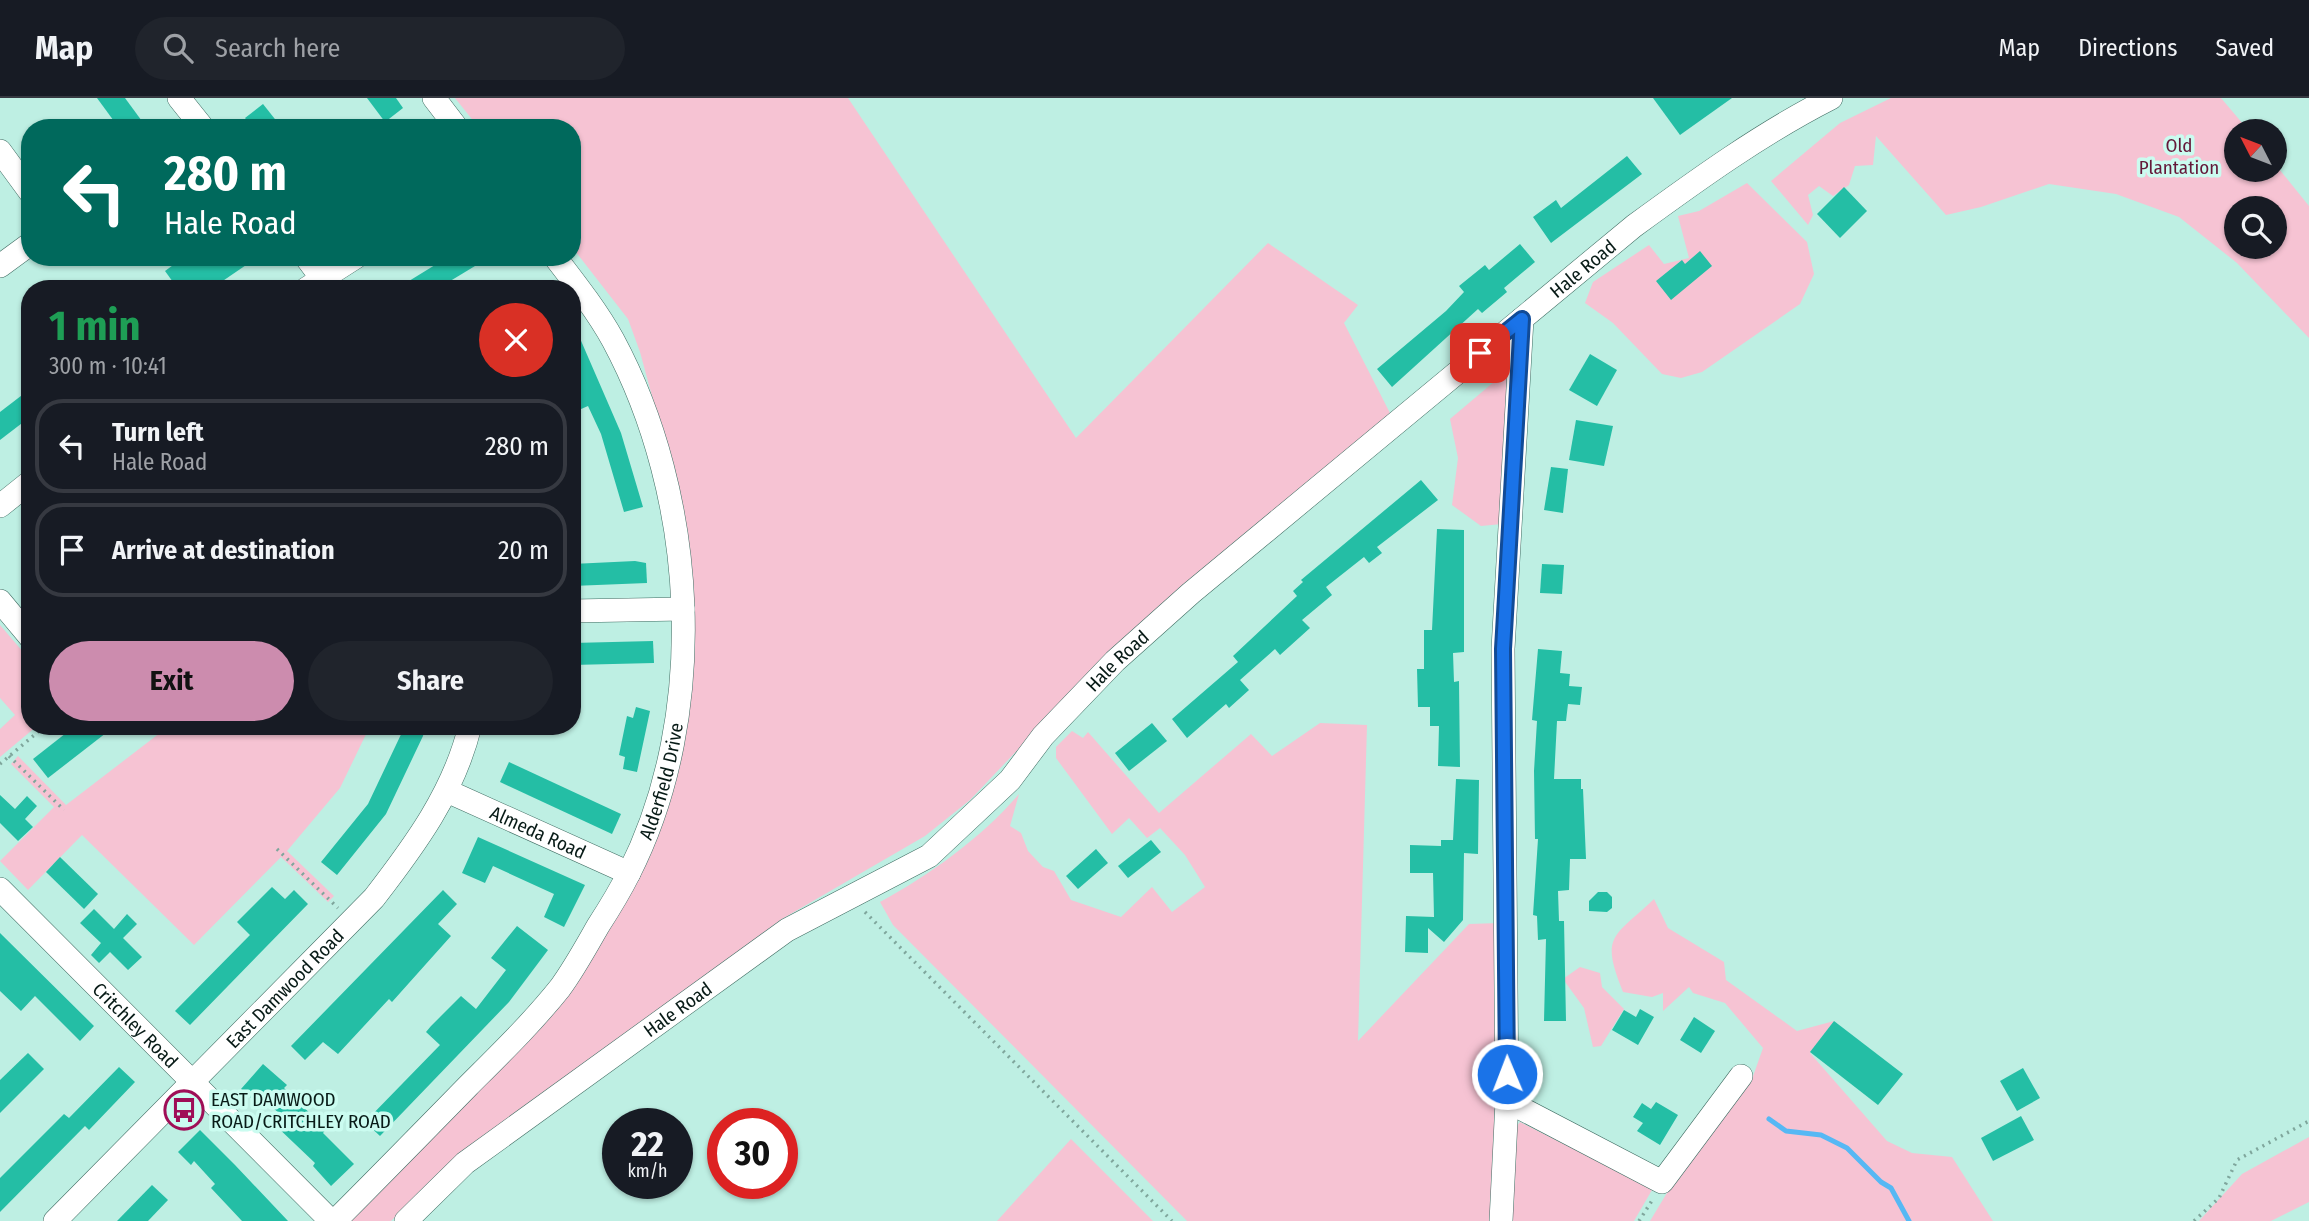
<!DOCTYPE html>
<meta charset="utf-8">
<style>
:root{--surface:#171b24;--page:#20242c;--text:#f1f3f6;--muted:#9ea1a6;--line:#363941;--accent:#cc8cae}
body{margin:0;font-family:"Fira Sans Condensed",sans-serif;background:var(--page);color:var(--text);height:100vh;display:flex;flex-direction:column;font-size:26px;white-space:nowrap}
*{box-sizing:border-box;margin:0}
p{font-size:23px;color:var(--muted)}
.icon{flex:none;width:38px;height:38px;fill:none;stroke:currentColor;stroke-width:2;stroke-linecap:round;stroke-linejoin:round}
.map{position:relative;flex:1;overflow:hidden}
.details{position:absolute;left:21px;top:182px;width:560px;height:455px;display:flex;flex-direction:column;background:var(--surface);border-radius:28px;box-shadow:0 2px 5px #0004}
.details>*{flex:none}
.guide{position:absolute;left:21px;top:21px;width:560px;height:147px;border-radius:28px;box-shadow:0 2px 5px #0004;background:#00695c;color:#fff;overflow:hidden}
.needle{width:46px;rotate:312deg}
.tools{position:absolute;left:2224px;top:21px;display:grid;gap:14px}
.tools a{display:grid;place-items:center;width:63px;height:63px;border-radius:50%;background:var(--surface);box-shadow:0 2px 5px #0004;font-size:35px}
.speed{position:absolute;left:602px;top:1010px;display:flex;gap:14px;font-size:35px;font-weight:700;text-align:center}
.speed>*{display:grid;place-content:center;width:91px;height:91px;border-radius:50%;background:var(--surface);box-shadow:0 2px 5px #0004;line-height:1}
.speed small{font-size:18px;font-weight:400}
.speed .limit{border:10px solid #d22;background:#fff;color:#111}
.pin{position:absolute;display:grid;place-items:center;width:60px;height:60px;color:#fff;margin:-30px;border-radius:14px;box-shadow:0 4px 10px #0006}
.me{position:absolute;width:77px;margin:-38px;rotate:359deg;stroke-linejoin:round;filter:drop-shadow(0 0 5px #0008)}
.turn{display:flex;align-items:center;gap:24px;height:147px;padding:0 28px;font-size:32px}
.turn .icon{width:91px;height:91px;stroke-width:2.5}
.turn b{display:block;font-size:49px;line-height:60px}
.round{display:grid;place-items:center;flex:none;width:74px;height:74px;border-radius:37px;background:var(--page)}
.headline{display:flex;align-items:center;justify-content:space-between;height:119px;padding:0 28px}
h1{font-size:42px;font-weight:700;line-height:52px;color:#1e9e55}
.action{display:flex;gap:14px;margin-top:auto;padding:14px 28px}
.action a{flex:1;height:80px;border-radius:42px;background:var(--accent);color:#111;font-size:28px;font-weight:700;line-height:80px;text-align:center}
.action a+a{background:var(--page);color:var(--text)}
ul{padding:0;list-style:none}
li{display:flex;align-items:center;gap:21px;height:94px;margin:0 14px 10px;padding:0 14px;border:4px solid var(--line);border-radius:28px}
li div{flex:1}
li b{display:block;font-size:26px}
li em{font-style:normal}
header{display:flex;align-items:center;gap:42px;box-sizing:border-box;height:98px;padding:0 35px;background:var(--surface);border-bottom:2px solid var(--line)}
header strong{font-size:33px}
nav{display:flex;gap:38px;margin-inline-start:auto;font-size:24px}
.search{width:490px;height:63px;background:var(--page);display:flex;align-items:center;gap:18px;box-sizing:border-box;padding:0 24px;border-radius:38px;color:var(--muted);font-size:26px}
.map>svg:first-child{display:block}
.green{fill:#f6c3d3;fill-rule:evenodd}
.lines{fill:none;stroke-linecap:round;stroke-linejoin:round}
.stream{stroke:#56b8f4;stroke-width:5}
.building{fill:#24bea5}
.minor-casing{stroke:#3f6c62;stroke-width:24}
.path{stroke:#7fa69c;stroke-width:3.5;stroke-dasharray:2 5;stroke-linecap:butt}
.minor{stroke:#fff;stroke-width:23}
.route-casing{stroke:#114b97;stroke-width:18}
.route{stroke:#1a73e8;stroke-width:12}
.labels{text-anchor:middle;stroke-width:7;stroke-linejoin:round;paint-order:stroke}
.park-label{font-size:19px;fill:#641839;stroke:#cbfcf0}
.street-label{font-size:19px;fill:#081b17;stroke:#cbfcf0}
.poi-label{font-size:19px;fill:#081b17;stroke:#cbfcf0;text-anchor:start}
</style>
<header>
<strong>Map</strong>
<div class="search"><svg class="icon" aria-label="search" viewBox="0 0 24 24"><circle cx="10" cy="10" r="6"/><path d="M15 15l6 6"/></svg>Search here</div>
<nav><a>Map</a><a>Directions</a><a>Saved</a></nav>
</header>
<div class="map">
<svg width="2309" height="1123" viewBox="0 0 2309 1123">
<rect width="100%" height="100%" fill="#beefe3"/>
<g class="green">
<path d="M455 0H848L1076 340 1268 145 1358 207 1344 225 1391 317 1119 545 970 702 925 738 782 821 444 1070 391 1123H346L608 830 691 562 655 309 640 254 628 221 572 149V30H479Z"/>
<path d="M1891 0H2221L2249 33H2236V72H2275V66L2309 108V240L2237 165 2179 119 2116 96 2049 86 1981 109 1946 117 1876 38 1873 67 1855 68 1849 87 1833 98 1819 88 1808 97 1813 117 1808 127 1771 83 1840 25ZM2236 110H2275V149H2236Z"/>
<path d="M1747 85 1807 144 1814 176 1800 206 1702 274 1681 280 1662 276 1613 225 1585 205 1593 184 1649 147 1664 166 1689 160 1678 118 1699 113Z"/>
<path d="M1508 272 1502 426 1481 428 1452 407 1458 360 1450 321Z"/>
<path d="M0 527 30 562V628H37L0 659V631L15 617 0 600Z"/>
<path d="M1320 625 1367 627 1358 943 1469 826 1499 825 1492 1123H1187L893 827 880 804C931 776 981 740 1019 696L1010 728 1021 735 1028 753 1043 769 1054 773 1071 802 1121 819 1152 789 1172 814 1205 789 1185 757 1160 730 1147 740 1129 720 1112 736 1056 660V649L1072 633 1083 640 1088 634 1159 715 1251 636 1272 658Z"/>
<path d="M169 628H370L340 690 287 753 334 798 328 804 281 759 194 847 82 737 28 792 0 763 54 709 11 666 18 658 66 707Z"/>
<path d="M1654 801 1668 830 1724 864 1726 882 1797 933 1834 923 1810 955 1887 1043 1912 1055 1952 1059 1993 1123H1650L1676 1080 1751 984 1763 950 1725 905 1693 895 1689 889 1663 913V895L1652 899 1623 894C1600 837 1613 840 1654 801Z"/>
<path d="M1580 869 1600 875 1602 889 1624 911 1601 948 1593 949 1584 910 1563 881Z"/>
<path d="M1520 1024 1648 1088 1652 1092 1634 1123H1508L1515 1030Z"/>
<path d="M2309 1039V1104L2271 1123H2199L2242 1076Z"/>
<path d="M1071 1041 1153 1123H997Z"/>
</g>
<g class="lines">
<path class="stream" d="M1769 1021 1786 1033 1821 1037 1847 1050 1881 1084 1891 1090 1909 1123"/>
</g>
<g class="building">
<path d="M97 0H125L147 30H119Z"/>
<path d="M367 0H396L403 10 385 24Z"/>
<path d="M1653 0H1732L1680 37Z"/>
<path d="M263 6 282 30H253L245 20Z"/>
<path d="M1627 58 1642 76 1551 145 1533 119 1556 102 1561 110Z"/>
<path d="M1844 89 1867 113 1840 140 1817 116Z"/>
<path d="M1520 146 1535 164 1504 190 1507 194 1482 215 1478 211 1392 289 1377 271 1446 213 1464 194 1459 188 1485 167 1489 172Z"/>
<path d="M1700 153 1712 168 1671 202 1656 183 1682 162 1685 166Z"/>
<path d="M184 159H258L211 191H178L165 173Z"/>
<path d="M448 159H469L475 168 437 191H396Z"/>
<path d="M572 222 621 335 643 409 624 414 601 336 588 308 572 315Z"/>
<path d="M1590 256 1617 272 1597 308 1569 292Z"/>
<path d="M30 291V319L0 342V314Z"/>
<path d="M1576 322 1613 328 1604 368 1569 362Z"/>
<path d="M1551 369 1568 371 1563 415 1544 412Z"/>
<path d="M1421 382 1438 402 1377 449 1382 455 1369 465 1364 459 1326 489 1332 497 1302 522 1310 530 1280 557 1275 551 1240 582 1249 592 1229 610 1226 606 1187 640 1172 621 1238 564 1233 558 1297 498 1293 493 1303 484 1301 482Z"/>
<path d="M1437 431 1464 432V554L1453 555 1454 584 1459 583 1460 669 1438 668 1439 628H1430V609H1418L1417 571H1424V532H1432Z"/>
<path d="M635 463 646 465 647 485 572 488V466Z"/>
<path d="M1542 466 1564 467 1562 496 1540 495Z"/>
<path d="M653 543 654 565 572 567V545Z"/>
<path d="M1538 551 1562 553 1560 575 1570 576 1569 588 1582 589 1580 607 1568 606 1566 623H1557L1554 681H1581V691H1583L1586 761H1570L1569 792 1558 793 1559 823H1564L1566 923H1544L1546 841 1538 842 1537 818 1533 817 1538 741H1535L1534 673 1537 623 1532 622Z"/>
<path d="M636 609 650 613 637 674 623 671 625 659 619 657 627 618 633 620Z"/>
<path d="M1152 625 1167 643 1129 673 1115 655Z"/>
<path d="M75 628H115L48 680 33 661Z"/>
<path d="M405 628H425L423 638 386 716 337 777 321 764 368 706Z"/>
<path d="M509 664 621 716 612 736 500 684Z"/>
<path d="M1456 681 1479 682 1478 756 1464 755 1463 822 1444 844 1428 830V855L1405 854 1406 818 1434 819 1433 775H1410V747L1441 748V742H1453Z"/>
<path d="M0 697 15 711 27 698 37 708 25 721 33 729 18 743 0 725Z"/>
<path d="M478 739 585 787 564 829 544 819 554 796 493 768 485 785 462 775Z"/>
<path d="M1151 742 1161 754 1128 780 1118 768Z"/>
<path d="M1096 751 1108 765 1078 791 1066 778Z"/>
<path d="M60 759 98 796 84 811 46 774Z"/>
<path d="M272 789 285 801 294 792 308 806 190 927 175 913 250 837 237 824Z"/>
<path d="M443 792 457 806 438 826 451 838 392 904 389 901 338 956 323 944 305 962 291 948Z"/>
<path d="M1598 794H1607L1612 799V810L1607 814 1589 813V803Z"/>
<path d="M94 811 114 831 127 816 137 826 123 840 142 859 128 872 110 854 99 865 91 857 101 845 80 825Z"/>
<path d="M517 828 548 852 509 904 380 1038 365 1024 440 947 426 934 431 928 461 898 476 911 506 872 491 860Z"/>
<path d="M0 835 94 928 80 943 35 898 21 913 0 893Z"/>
<path d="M1640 911 1654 919 1638 947 1612 932 1624 912 1636 919Z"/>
<path d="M1694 919 1715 933 1701 955 1680 942Z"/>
<path d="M1834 923 1903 976 1878 1007 1810 954Z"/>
<path d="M28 955 44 971 0 1015V982Z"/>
<path d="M263 966 287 987 284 990 326 1031 323 1035 354 1066 331 1088 313 1068 315 1065 274 1026 282 1018 258 996 253 1002 241 991Z"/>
<path d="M119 969 135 984 89 1032 85 1028 0 1114V1080L64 1016 69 1020Z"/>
<path d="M2023 970 2040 1000 2017 1013 2000 983Z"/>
<path d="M1656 1004 1678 1017 1660 1047 1637 1033 1643 1025 1633 1019 1642 1005 1651 1011Z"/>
<path d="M2021 1018 2034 1042 1993 1063 1981 1040Z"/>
<path d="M200 1032 235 1067 288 1123H242L211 1090 215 1086 194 1063 191 1067 178 1054Z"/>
<path d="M152 1087 168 1102 148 1123H117Z"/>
</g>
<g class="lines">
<g class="minor-casing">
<g id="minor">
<path d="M179 0 203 30"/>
<path d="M434 0 457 30"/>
<path d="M0 53 30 94"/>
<path d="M306 159 330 191"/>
<path d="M0 168 30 146"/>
<path d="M306 191 356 159"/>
<path d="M0 408 30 384"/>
<path d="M0 503 30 539"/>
<path d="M572 513 683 511"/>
<path id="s1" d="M447 693 629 775"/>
<path id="s2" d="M0 791 331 1123"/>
<path d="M1507 1003 1662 1084 1741 978"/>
<path id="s3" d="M55 1123 374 800C415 747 454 694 470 628"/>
<path id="s4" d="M335 1123C380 1078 424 1033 468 988 500 956 532 925 560 890 574 871 586 849 598 828 609 811 620 793 629 775 710 615 697 398 613 242 597 213 575 185 555 159"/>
<path id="s5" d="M406 1123 465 1065 787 832 929 758 1010 682 1043 638 1115 563 1191 495 1634 128C1697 82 1762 35 1831 0"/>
<path d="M1501 1123 1507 1003 1503 551 1522 221"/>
</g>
</g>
<g class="path">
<path d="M9 658 64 712"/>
<path d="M0 666 45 628"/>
<path d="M277 751 338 810"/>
<path d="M865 814 1172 1123"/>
<path d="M1639 1123 1653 1101"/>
<path d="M2194 1123 2219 1100 2237 1062 2309 1023"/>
</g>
<use href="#minor" class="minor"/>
</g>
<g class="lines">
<g class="route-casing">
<path id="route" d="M1480 255 1522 221 1503 551 1507 976"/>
</g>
<use href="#route" class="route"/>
</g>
<defs>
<g id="bus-ring" transform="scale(2.0125)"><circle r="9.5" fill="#cbfcf0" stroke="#9f0f57" stroke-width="1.5"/><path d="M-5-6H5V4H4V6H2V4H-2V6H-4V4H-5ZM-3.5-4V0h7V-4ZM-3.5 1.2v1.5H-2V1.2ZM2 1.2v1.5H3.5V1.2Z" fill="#9f0f57"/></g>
</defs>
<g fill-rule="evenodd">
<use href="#bus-ring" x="184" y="1012"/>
</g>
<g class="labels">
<g class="park-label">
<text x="2179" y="54">Old<tspan x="2179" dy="22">Plantation</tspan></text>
</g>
<g class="street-label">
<text dy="7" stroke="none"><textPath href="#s5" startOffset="1521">Hale Road</textPath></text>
<text dy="7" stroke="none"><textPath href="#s5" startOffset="912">Hale Road</textPath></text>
<text dy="7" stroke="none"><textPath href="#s4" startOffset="556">Alderfield Drive</textPath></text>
<text dy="7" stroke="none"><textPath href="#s1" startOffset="100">Almeda Road</textPath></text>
<text dy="7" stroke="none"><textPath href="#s3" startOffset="327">East Damwood Road</textPath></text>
<text dy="7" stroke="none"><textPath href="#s5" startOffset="345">Hale Road</textPath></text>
<text dy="7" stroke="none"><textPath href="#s2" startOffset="192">Critchley Road</textPath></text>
</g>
<g class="poi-label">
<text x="211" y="1008">EAST DAMWOOD<tspan x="211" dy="22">ROAD/CRITCHLEY ROAD</tspan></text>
</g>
</g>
</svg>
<div class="tools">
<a><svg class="needle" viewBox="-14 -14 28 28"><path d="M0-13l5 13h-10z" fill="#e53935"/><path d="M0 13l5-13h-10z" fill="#9ea1a6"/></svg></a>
<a><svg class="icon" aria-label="search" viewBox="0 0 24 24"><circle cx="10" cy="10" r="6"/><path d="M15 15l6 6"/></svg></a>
</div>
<div class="speed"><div>22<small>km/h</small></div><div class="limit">30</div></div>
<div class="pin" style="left:1480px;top:255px;background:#d93025"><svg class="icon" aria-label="arrive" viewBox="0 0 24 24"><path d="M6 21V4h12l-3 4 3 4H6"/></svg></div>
<svg class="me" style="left:1507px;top:976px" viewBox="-20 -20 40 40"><circle r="17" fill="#1a73e8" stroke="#fff" stroke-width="3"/><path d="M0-11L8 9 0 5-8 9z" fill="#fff"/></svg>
<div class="guide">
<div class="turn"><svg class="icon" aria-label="left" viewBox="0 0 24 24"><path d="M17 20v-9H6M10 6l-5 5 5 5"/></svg><div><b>280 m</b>Hale Road</div></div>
</div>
<section class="details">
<div class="headline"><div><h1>1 min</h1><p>300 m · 10:41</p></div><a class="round" style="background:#d93025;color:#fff"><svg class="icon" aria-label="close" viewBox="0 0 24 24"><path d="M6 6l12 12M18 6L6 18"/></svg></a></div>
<ul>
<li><svg class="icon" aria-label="left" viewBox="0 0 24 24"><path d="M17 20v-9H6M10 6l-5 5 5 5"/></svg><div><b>Turn left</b><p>Hale Road</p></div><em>280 m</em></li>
<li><svg class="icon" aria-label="arrive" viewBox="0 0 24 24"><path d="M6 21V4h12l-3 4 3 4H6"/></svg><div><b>Arrive at destination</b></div><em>20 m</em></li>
</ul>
<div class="action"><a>Exit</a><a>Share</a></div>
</section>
</div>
